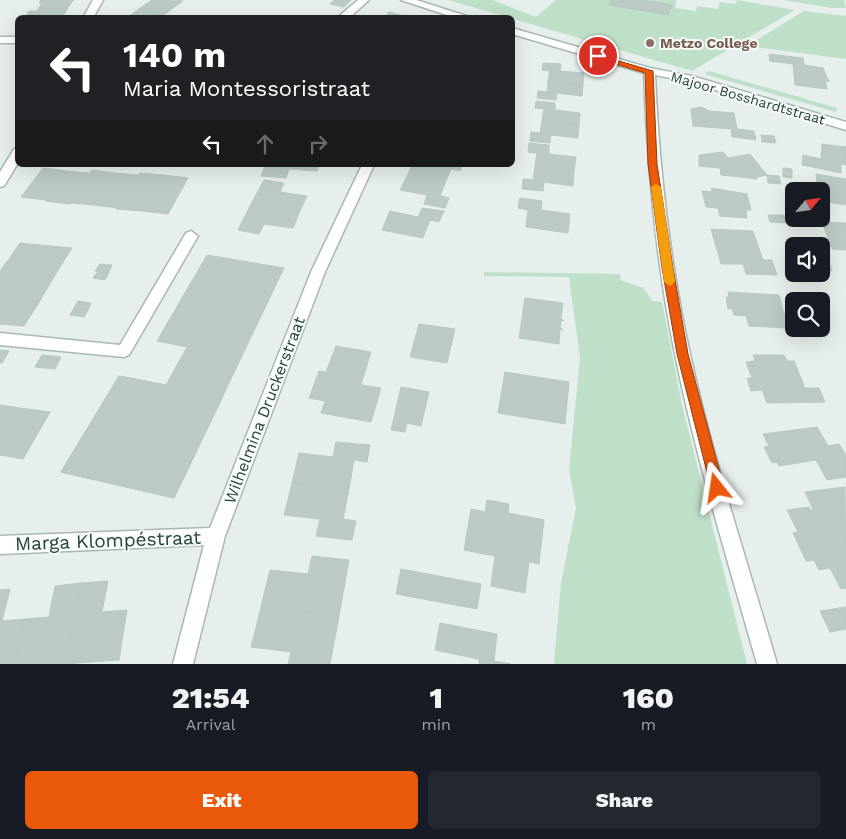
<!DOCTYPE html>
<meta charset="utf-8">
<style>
:root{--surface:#171b24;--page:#242831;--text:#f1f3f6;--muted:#9ea1a6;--accent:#ea580c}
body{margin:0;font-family:"Work Sans",sans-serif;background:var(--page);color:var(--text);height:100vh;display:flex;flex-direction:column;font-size:19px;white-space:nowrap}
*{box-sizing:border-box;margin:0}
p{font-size:16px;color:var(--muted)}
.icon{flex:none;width:28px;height:28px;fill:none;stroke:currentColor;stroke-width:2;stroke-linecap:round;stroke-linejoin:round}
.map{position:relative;height:664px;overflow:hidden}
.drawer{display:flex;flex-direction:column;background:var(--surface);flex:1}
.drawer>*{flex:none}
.top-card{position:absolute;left:15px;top:15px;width:500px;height:152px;border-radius:8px;box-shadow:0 5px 20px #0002;background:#202124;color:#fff;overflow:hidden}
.needle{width:32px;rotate:61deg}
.tools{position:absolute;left:785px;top:182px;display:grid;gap:10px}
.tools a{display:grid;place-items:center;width:45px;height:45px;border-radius:8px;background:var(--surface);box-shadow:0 5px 20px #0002;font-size:25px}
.pin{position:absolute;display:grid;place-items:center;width:42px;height:42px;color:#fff;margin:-21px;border:2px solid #fff;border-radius:50%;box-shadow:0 1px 5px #0007}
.me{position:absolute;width:55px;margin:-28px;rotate:345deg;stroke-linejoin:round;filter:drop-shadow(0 0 4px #0008)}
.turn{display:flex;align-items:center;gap:18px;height:105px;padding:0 25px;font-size:22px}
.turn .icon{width:65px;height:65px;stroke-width:2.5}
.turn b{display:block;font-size:35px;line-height:42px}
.lanes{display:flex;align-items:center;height:48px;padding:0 25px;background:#0003;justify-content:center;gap:25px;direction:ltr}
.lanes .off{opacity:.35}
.eta{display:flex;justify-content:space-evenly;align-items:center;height:85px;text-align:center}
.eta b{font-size:30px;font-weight:800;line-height:35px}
.cta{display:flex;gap:10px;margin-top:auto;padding:10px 25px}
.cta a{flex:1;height:58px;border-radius:8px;background:var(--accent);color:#fff;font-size:20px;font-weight:800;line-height:58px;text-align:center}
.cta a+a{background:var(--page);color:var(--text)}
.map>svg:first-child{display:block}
.green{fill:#bfe0c8}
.building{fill:#bbcac4;stroke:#b8c9c2}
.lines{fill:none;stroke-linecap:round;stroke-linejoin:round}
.minor-casing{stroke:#a8b8b2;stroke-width:3}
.minor{fill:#fff;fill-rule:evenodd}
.route{fill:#ea580c;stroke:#983908}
.slow{fill:#f59e0b}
.education-dot{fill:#8d6e63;stroke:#f7fbf9;stroke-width:2}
.labels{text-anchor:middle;stroke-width:4;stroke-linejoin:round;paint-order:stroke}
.far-education-label{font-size:14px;font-weight:bold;fill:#785e54;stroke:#f7fbf9;text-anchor:start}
.far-street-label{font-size:14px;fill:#24423a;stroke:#f7fbf9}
.street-label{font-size:16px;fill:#24423a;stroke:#f7fbf9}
.near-street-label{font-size:19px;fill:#24423a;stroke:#f7fbf9}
</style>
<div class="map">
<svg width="846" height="664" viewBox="0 0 846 664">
<rect width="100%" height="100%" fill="#e6efeb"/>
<g class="green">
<path d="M448 0H492L536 17 556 0H676L675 8 696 11 697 6 718 9 720 2 735 4 737 0 795 10 692 71Z"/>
<path d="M783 0H844L846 8H832Z"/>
<path d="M804 11 846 16V59L747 46Z"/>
<path d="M709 71 837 108V110L836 112 704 74Z"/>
<path d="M484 272 620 274 621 280 643 288 653 301 662 302 682 405 747 664H554L561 583 576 508 569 470 580 357 569 277 484 276Z"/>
</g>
<g class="building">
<path d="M41 0H74L71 3H39Z"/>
<path d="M152 0H180L183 1 173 8 149 2Z"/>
<path d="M334 0H351L344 7 330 4Z"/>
<path d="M611 0H644L672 5 668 15 609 5Z"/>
<path d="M149 2 173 8 163 16 139 9Z"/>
<path d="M42 3H71L66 11H37Z"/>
<path d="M139 9 163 16 128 17Z"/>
<path d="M29 11H66L62 18H25Z"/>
<path d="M389 12 413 18H384Z"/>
<path d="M769 54 803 58 804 65 823 68 829 82 825 81 827 89 795 85 793 64 770 61Z"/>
<path d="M543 63 561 64 560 71 584 73 583 85 548 81 550 71 542 70Z"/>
<path d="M548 81 583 85 582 96 557 93 556 100 537 98 538 91 547 92Z"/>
<path d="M536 101 555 103V110L580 113 579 125 542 121 544 109 535 108Z"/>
<path d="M702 107 709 111 734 113 737 129 754 131 756 140 732 137 731 129 693 126 691 109Z"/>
<path d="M542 121 579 125 578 138 551 135 550 143 530 141 531 132 540 133Z"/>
<path d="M761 135 774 136 776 143 762 142Z"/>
<path d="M529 143 549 145V154L576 157 574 171 535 166 537 153 528 152Z"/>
<path d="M822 144 846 147V165L841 164V173L802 165 803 155 821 159Z"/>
<path d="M723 152 728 158 750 154 767 175 757 177V179L721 175 720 168 699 166V155Z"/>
<path d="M275 165H319L317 171 289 169 286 178 261 176 265 166 274 167Z"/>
<path d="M412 165 440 166 462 165 460 171 451 169 445 183 407 176Z"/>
<path d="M535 166 574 171 573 186 544 182 543 191 522 189 523 179 533 180Z"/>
<path d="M43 168 67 171 46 200 21 197Z"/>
<path d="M783 168 792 169V178L783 177Z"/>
<path d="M92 170 115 173 94 205 70 203Z"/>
<path d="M67 171 90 173 70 204 45 201Z"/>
<path d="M115 173 138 175 118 208 94 205Z"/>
<path d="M140 173 164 175 143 211 116 209Z"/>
<path d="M816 174 846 179V205L826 202 824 184 817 183Z"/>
<path d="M164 175 188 178 168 214 142 211Z"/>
<path d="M767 175 779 176 781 184 768 183Z"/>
<path d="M407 176 445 183 440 196 449 198 445 208 424 204 427 195 400 190Z"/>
<path d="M264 180 284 183 280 192 307 196 300 211 251 204Z"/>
<path d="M711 188 747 194 751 210H746L747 218 720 216 718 208 706 207 702 191 712 192Z"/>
<path d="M520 198 542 201 541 210 570 214 568 233 526 227 528 210 518 208Z"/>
<path d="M251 204 300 211 293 228 264 224 259 234 238 230Z"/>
<path d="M422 208 444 211 439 222 430 220 423 238 382 230 390 211 418 217Z"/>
<path d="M768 215H784L786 223 770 222Z"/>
<path d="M822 222 846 223V250L832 249Z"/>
<path d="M711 229 753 231 763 260H772L777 275 746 274 743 264H721Z"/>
<path d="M20 243 72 248 60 267 7 262Z"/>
<path d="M207 255 284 268 174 498 61 472 119 376 166 385 187 347 157 341Z"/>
<path d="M7 261V262L60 267 49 285 0 280V271Z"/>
<path d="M821 262H829L832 271H821Z"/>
<path d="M100 264 112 265 109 272 95 271Z"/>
<path d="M98 271 109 272 105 280 93 278Z"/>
<path d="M0 280 49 285 38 304 0 300Z"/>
<path d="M728 292 779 295 788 328 749 326 746 316 734 315 732 309H728L726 297H729Z"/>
<path d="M525 298 563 303 561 319 564 321 561 320 560 328 563 330 560 329 559 344 519 338Z"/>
<path d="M0 300 38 304 24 326 0 324Z"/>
<path d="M78 301 91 303 88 310 74 308Z"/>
<path d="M74 308 88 310 84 317 70 315Z"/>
<path d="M419 324 455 329 447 363 410 357Z"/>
<path d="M336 346 371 352 361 385 381 388 371 422 321 413 325 401 309 398 319 371 326 372Z"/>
<path d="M0 350 9 351 2 363H0Z"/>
<path d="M42 355 52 356 45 368 35 367Z"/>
<path d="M753 355H784L787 361H794L805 388H819L825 402 767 403 762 390 751 391 747 378H752L746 362 755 361Z"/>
<path d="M52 356 61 357 55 369 45 368Z"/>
<path d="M505 372 569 382 565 424 498 413Z"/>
<path d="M119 376 223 396 174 498 61 472Z"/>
<path d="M401 387 429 392 421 426 407 423 405 432 391 430Z"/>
<path d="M0 405 20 408 0 441Z"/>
<path d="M20 408 50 412 23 459 0 455V441Z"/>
<path d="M817 427 828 446 839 444 846 455V477L827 480 816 460 779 466 777 462 772 463 764 447 769 446 763 434Z"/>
<path d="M336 442 370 445 367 462 354 460 349 489 292 483 299 453 333 457Z"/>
<path d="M292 483 349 489 343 519 356 521 352 540 316 536 320 519 284 515Z"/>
<path d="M845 487 846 588 841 589 830 568 819 570 814 560 806 561 793 533 798 532 787 510 809 507 810 510 813 509 805 492Z"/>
<path d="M487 500 509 504 508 513 544 520 539 564 529 562 525 593 491 586 495 556 464 550 471 509 485 512Z"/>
<path d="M312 556 349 560 339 616 261 607 270 570 308 574Z"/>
<path d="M401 569 481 584 477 609 396 594Z"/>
<path d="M108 581 102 612 127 610 119 660 65 664 81 583Z"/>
<path d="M81 583 65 664H14L25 619 49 617 55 586Z"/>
<path d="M10 589 2 621 25 619 14 664H0V590Z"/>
<path d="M261 607 339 616 330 664H288L291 652 251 647Z"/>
<path d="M846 607V629L830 632 820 611Z"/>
<path d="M440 623 497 634 494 661 511 664H479V659L435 650Z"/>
</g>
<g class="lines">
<g class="minor-casing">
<g id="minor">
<path d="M93 0H103L93 18H83Z"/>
<path d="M358 0H369L349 18H337Z"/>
<path d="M401 0H416L473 18H456Z"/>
<path d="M512 28 650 68 692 76 846 122V130L686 81 655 75C659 169 670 262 690 354 713 459 747 561 777 664H757C728 561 696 459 675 354 656 261 647 167 644 73L512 34Z"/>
<rect x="0" y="37" width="18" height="6"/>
<path d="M18 148V163L4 186 0 187V172L14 149Z"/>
<path d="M362 165H374L325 272 225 536 193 664H173L204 545 0 554V536L210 528 311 272Z"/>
<path d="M191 231 198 236 129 355 124 357 0 345V333L120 345 186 233Z"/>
</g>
</g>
<use href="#minor" class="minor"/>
</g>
<path class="route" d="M595 54 653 71 657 164 673 268 688 354 724 488 722 493 717 494 713 493 711 488 677 354 662 268 648 164 645 73 595 58Z"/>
<path class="slow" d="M656 184 661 187 675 282 670 286 664 282 651 187Z"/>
<circle class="education-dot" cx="650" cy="43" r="5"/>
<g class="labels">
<g class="far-education-label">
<text x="660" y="48">Metzo College</text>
</g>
<g class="far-street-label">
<text transform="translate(748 98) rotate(16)" y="5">Majoor Bosshardtstraat</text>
</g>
<g class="street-label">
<text transform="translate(264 410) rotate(-69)" y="6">Wilhelmina Druckerstraat</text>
</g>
<g class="near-street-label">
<text transform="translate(108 540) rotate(-2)" y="7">Marga Klompéstraat</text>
</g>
</g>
</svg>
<div class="tools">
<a><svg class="needle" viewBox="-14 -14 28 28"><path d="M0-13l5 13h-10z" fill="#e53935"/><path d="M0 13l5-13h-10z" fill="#9ea1a6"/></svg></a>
<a><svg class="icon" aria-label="sound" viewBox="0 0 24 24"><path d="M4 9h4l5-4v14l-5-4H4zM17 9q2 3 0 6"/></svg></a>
<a><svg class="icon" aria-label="search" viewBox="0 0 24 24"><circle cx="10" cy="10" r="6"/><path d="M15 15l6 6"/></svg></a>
</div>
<div class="pin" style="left:598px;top:56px;background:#d93025"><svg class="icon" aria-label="arrive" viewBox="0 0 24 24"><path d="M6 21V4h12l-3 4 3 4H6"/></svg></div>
<svg class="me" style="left:717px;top:488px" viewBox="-20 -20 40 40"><path d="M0-17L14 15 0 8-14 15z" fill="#ea580c" stroke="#fff" stroke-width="4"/></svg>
<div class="top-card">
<div class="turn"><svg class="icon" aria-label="left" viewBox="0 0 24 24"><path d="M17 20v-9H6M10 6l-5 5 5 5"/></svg><div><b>140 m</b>Maria Montessoristraat</div></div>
<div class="lanes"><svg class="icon" aria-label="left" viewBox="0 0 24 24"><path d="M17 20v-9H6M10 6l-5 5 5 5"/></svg><svg class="icon off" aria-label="ahead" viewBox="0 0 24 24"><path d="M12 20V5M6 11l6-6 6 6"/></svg><svg class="icon off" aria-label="right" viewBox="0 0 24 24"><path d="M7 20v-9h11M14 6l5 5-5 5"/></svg></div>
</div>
</div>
<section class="drawer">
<div class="eta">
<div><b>21:54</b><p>Arrival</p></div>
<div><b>1</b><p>min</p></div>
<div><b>160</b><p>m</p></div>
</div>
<div class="cta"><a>Exit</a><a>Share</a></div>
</section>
